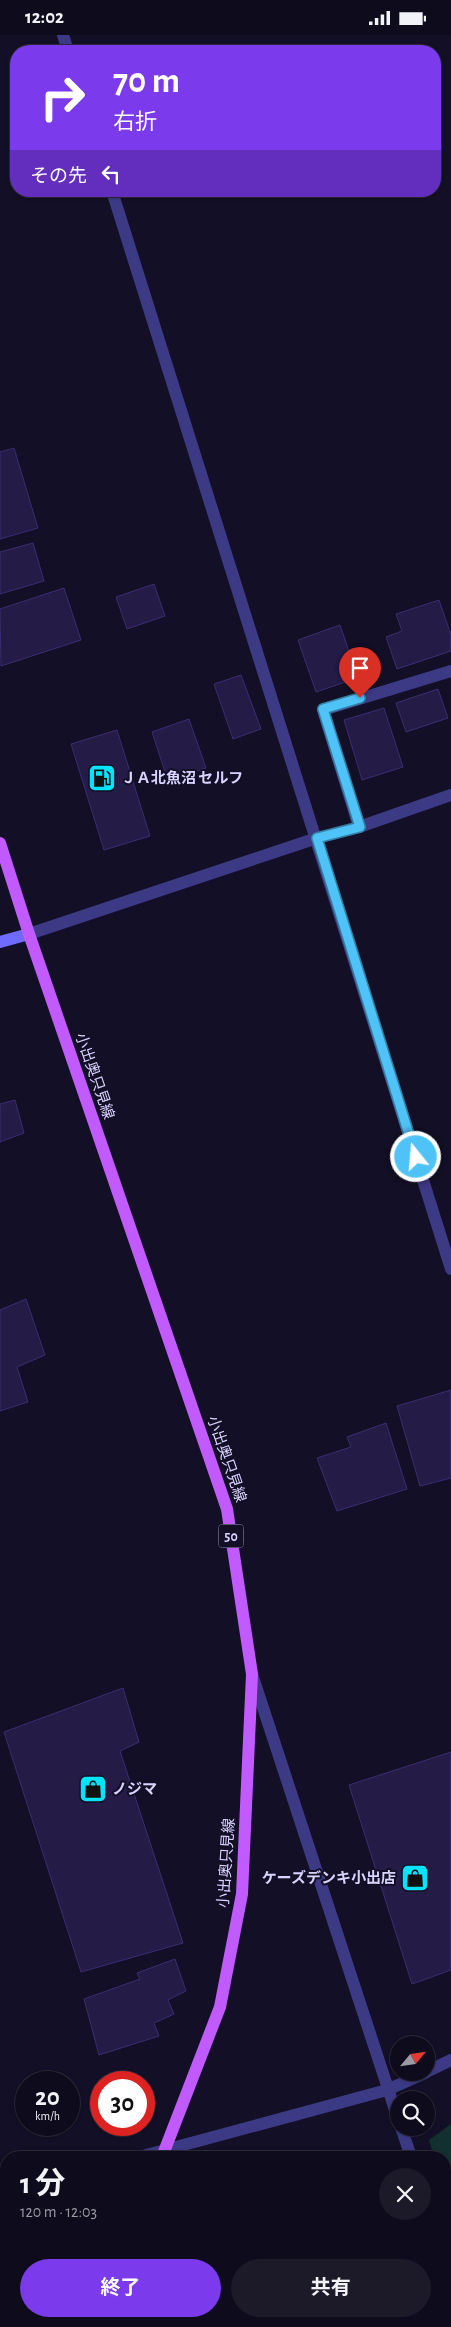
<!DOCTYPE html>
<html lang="ja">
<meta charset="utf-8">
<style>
:root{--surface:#0e0b1c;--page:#1c1929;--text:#f1f3f6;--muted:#9b9ba3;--line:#2e2b3b;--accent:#7c3aed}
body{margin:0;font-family:"Alegreya Sans","Noto Sans JP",sans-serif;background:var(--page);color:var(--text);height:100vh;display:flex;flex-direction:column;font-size:19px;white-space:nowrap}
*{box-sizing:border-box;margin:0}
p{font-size:16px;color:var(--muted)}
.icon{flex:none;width:28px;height:28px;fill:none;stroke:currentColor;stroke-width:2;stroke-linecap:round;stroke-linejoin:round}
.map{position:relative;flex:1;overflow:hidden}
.details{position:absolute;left:0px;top:2116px;width:451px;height:176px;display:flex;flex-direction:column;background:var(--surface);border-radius:20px 20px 0 0;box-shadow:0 1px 4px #0004,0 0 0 1px var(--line)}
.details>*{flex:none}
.banner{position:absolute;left:10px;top:10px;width:431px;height:152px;border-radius:20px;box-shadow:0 1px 4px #0004,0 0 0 1px var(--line);background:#7c3aed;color:#fff;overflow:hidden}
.needle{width:32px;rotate:61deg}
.tools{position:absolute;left:390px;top:2001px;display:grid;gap:10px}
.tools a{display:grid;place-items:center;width:45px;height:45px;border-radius:50%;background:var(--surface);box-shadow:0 1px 4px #0004,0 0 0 1px var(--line);font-size:25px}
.speed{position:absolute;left:15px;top:2036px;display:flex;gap:10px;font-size:25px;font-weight:700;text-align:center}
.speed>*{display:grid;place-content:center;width:65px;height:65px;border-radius:50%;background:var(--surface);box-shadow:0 1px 4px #0004,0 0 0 1px var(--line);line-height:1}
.speed small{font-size:12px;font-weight:400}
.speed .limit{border:8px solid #d22;background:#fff;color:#111}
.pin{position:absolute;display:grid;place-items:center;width:42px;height:42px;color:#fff;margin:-51px -21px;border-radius:50% 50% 50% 0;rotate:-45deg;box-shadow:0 0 5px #0007}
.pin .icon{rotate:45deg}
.me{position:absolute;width:55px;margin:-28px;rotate:343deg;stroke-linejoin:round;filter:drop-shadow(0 0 4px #0008)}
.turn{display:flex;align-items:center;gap:18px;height:105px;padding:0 20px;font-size:22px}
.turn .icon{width:65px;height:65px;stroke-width:2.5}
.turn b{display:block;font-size:35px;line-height:42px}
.then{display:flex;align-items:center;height:48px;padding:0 20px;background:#0003;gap:10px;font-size:19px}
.round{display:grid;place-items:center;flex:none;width:52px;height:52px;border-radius:26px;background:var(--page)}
.head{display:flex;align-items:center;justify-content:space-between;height:85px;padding:0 20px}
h1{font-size:30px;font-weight:700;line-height:38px}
.button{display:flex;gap:10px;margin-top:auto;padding:10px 20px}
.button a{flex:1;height:58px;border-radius:30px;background:var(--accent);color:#fff;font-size:20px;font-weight:700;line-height:58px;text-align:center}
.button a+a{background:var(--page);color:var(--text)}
.status{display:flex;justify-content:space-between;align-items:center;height:35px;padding:0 25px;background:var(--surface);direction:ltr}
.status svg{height:14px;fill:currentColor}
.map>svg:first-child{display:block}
.green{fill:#12302f}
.building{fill:#241b47;stroke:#3b2d73}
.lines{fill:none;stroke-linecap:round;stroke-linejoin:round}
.minor-tunnel{stroke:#312d47;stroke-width:12;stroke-dasharray:12 6;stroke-linecap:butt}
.minor{stroke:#3d3a85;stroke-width:12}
.tertiary{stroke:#3d3a85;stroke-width:12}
.secondary{stroke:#6f6bff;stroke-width:12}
.primary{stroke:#c25bff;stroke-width:12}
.motorway{stroke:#ff4fa3;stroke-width:15}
.route-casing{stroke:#337fa1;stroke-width:12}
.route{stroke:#4fc3f7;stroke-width:9}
.labels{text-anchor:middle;stroke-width:4;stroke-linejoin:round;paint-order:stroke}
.shield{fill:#130f26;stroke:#9e99be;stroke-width:1}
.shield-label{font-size:14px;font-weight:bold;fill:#d9d4ff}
.poi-label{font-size:15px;font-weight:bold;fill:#d9d4ff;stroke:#130f26;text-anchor:start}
.street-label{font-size:15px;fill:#d9d4ff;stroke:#130f26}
</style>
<div class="status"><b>12:02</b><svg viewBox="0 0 49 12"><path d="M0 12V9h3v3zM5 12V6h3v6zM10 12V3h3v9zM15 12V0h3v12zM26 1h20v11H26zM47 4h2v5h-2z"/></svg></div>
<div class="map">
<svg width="451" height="2292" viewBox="0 0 451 2292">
<rect width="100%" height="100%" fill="#130f26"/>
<g class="green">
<path d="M451 2089V2133L445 2137V2122H434L429 2105Z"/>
<path d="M133 2286H223L214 2292H131Z"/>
</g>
<g class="building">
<path d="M14 413 38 493 0 504V417Z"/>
<path d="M33 508 44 546 0 559V517Z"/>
<path d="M154 549 165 581 127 594 116 562Z"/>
<path d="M64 553 81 605 1 631 0 574Z"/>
<path d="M439 565 451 600V616L397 634 386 602 402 596 396 579Z"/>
<path d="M340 590 352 625 367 620 376 645 360 650 357 643 316 657 298 605Z"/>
<path d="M241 640 261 694 233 704 214 649Z"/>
<path d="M438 654 448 683 406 697 396 668Z"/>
<path d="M384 673 403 732 362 745 344 685Z"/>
<path d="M189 684 206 733 168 746 152 697Z"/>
<path d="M117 695 150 801 104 815 71 709Z"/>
<path d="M15 1065 24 1098 0 1107V1069Z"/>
<path d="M26 1264 45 1320 17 1332 28 1367 0 1376V1275Z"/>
<path d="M451 1355V1443L420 1451 397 1371Z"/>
<path d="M386 1388 407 1454 337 1476 317 1423 351 1412 347 1402Z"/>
<path d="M123 1653 139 1707 120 1716 183 1908 81 1937 4 1697Z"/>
<path d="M451 1717V1935L412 1949 349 1750Z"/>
<path d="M175 1924 186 1956 168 1965 174 1979 154 1988 159 2001 99 2020 84 1964 140 1944 137 1938Z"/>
</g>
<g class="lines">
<path class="minor-tunnel" d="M445 2215 451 2232"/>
<g class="minor">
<path d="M63 0 68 16"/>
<path d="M112 156 451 1234"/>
<path d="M359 792 323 675 451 636"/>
<path d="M29 899 317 803"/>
<path d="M252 1639 399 2087"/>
<path d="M426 2037 451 2025"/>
<path d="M401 2092 411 2122"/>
<path d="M139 2122 387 2055 425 2038"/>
<path d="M0 2161 6 2159"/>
</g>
<path class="tertiary" d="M317 803 359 792 451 760"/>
<path class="secondary" d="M0 907 29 899"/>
<g class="primary">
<path d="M0 808 29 899 227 1474 252 1639 242 1859 220 1972 162 2122"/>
<path d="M82 2292 84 2286"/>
</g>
<g class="motorway">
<path d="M445 2180 451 2175"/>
<path d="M445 2251 451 2246"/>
<path d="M280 2292 289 2286"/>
<path d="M385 2292 394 2286"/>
</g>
</g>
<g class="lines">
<g class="route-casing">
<path id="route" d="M360 663 323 674 360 792 317 803 416 1122"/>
</g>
<use href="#route" class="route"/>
</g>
<defs>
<g id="fuel-square" transform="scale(1.4375)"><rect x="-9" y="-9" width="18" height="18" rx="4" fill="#00e5ff" stroke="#130f26"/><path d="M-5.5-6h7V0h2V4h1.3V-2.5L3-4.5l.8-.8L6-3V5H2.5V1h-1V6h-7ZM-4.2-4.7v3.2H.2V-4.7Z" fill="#111"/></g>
<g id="shop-square" transform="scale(1.4375)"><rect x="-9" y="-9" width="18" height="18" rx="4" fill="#00e5ff" stroke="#130f26"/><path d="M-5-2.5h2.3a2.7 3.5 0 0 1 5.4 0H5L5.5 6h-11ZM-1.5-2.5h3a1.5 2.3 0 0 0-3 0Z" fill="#111"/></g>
</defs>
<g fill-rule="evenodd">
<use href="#fuel-square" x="102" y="743"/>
<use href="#shop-square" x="93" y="1754"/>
<use href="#shop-square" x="415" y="1843"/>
</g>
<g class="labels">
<rect class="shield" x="218.5" y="1489.5" width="25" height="23" rx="4"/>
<g class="shield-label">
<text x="231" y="1506">50</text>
</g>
<g class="poi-label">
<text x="121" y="748">ＪＡ北魚沼 セルフ</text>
<text x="112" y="1759">ノジマ</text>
<text x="396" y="1848" text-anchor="end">ケーズデンキ小出店</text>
</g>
<g class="street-label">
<text transform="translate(95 1041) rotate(71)" y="5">小出奥只見線</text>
<text transform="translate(227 1424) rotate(71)" y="5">小出奥只見線</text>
<text transform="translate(226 1828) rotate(-86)" y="5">小出奥只見線</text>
</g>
</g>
</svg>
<div class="tools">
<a><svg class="needle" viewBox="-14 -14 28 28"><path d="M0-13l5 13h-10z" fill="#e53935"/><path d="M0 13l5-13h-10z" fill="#9b9ba3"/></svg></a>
<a><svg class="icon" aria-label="search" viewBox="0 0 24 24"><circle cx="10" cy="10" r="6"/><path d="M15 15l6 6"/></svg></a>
</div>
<div class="speed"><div>20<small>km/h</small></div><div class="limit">30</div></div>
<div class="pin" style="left:360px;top:663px;background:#d93025"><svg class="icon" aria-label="arrive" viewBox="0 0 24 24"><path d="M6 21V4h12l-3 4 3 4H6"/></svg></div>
<svg class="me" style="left:416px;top:1122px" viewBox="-20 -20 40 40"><circle r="17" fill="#4fc3f7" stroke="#fff" stroke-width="3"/><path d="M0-11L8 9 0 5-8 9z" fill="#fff"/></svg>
<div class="banner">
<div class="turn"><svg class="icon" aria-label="right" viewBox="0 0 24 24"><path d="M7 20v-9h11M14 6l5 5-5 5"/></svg><div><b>70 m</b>右折</div></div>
<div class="then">その先<svg class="icon" aria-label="left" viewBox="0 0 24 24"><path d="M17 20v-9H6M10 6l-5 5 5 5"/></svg></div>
</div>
<section class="details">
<div class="head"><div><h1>1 分</h1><p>120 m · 12:03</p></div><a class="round"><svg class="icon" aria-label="close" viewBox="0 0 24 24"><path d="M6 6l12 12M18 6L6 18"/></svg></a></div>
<div class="button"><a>終了</a><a>共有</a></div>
</section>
</div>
